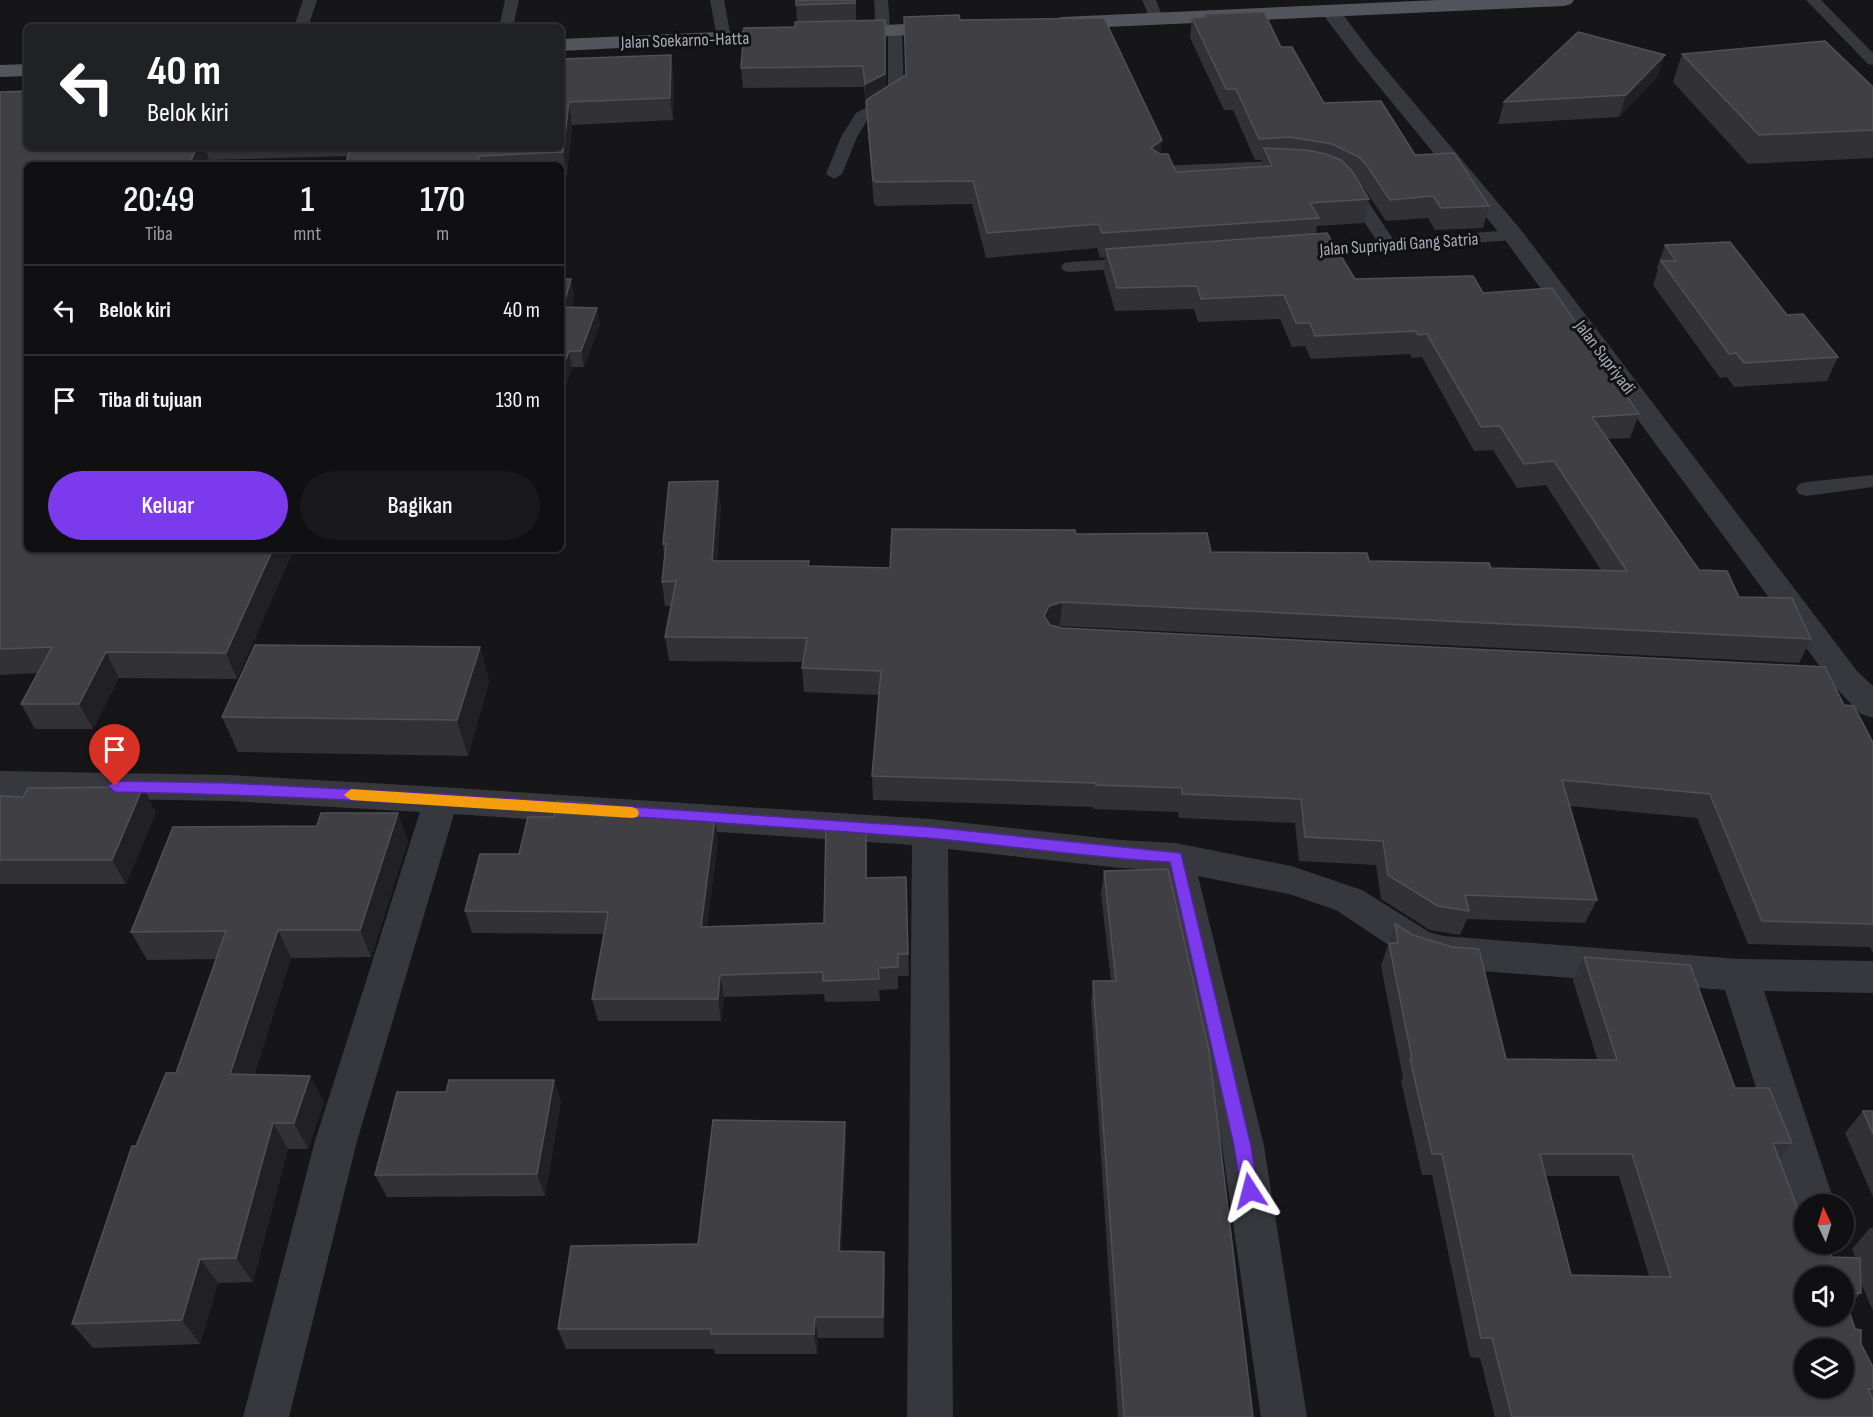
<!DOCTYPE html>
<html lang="id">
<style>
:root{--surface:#101012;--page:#19191b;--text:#f1f3f6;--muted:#9c9d9f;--line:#303032;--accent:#7c3aed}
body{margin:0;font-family:"Sofia Sans Condensed",sans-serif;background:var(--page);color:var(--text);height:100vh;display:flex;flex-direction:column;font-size:22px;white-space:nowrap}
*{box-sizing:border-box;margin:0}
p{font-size:20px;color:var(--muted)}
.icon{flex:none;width:33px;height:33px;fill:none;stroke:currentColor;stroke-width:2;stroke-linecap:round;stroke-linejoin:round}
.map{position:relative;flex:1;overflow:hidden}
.details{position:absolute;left:24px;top:162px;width:540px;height:390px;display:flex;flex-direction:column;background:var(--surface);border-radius:9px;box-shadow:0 2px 4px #0004,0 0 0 2px var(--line)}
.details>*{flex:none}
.hud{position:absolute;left:24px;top:24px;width:540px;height:126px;border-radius:9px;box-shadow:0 2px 4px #0004,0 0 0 2px var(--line);background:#202124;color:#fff;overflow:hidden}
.needle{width:39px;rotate:356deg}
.controls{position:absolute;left:1794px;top:1194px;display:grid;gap:12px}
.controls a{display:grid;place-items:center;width:60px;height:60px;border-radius:50%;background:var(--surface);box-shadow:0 2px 4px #0004,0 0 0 2px var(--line);font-size:30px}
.pin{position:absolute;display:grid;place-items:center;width:51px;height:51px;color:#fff;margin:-62px -26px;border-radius:50% 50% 50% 0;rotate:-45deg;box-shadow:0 0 6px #0007}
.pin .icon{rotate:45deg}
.me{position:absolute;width:66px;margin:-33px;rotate:351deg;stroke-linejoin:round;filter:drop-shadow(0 0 4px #0008)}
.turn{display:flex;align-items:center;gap:21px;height:126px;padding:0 24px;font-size:27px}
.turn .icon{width:78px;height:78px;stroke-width:2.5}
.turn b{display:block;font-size:42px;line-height:51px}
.eta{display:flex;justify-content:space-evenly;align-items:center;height:102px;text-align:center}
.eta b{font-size:36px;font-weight:600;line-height:42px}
.action{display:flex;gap:12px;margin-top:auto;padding:12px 24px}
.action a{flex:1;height:69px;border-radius:36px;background:var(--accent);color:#fff;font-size:24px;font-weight:600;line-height:69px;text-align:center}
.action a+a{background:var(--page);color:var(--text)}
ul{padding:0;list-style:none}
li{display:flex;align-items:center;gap:18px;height:90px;padding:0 24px;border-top:2px solid var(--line)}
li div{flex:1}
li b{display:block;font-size:22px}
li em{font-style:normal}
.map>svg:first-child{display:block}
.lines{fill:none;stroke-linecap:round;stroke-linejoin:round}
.lane{fill:#37383d;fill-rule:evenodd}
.street{fill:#37383d;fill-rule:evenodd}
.primary{fill:#53555c;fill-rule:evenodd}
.wall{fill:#323236;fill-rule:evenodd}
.shaded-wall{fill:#212124}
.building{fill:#3f3f44;stroke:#4f5156;stroke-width:1.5;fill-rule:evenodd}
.route{fill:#7c3aed;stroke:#51269a;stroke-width:1.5}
.slow{fill:#f59e0b}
.labels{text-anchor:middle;stroke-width:6;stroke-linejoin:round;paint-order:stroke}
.far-street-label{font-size:18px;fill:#a8adb8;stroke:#111113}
</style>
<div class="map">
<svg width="1873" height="1417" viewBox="0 0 1873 1417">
<rect width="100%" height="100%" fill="#161618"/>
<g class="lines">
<g class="lane">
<path d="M303 0H317L308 27H294Z"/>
<path d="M505 0H519L513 27H499Z"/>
<path d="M710 0H724L731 38 729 41 724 42 717 38Z"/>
<path d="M874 0H888L890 27 895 26 902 30 904 98 868 119 857 137 842 174 834 179 826 174 841 137 856 113 888 96V34H878L876 31Z"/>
<path d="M1142 0H1156L1163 18 1161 21H1151Z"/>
<path d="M1806 0H1821L1873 53V65L1868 64Z"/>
<path d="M1276 161 1282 163 1284 166 1282 169 1159 176 1151 171 1159 166Z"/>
<path d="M1349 181 1355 182 1393 239 1513 230 1519 231 1522 235 1519 239 1513 240 1305 256 1299 255 1296 251 1299 247 1305 246 1376 240 1341 186Z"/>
<path d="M1136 258 1142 259 1145 263 1142 267 1070 272 1064 271 1061 267 1064 263 1070 262Z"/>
<path d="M1873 475V487L1806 496 1799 494 1796 489 1799 484 1806 482Z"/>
</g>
<g class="street">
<path d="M1331 6 1338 8 1372 53 1521 230 1857 671 1873 686V718L1861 714 1835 687 1505 240 1358 61 1321 12 1324 8Z"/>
<path d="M0 771 229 775 441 787 930 819 1120 840 1176 843 1291 866 1362 890 1429 932 1444 936 1739 959 1873 961V993L1764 991 1835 1204H1804V1220L1799 1218 1793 1204 1725 990 1444 968 1405 956 1336 910 1289 894 1198 876 1264 1146 1307 1417H1261L1222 1146 1161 870 1120 868 948 849 953 1417H907L912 845 454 814 357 1141 289 1417H243L315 1141 420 812 229 801 0 797Z"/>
</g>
<g class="primary">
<path d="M1438 0H1574L1571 4 1564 6 1062 29 1055 27 1052 23 1055 19 1062 17Z"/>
<path d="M950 22 957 24 960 28 957 32 840 39 833 37 830 33 833 29 840 27Z"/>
<path d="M789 29 796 31 799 35 796 39 561 51V39Z"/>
<path d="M27 64V76L0 77V65Z"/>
</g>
</g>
<g class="wall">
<path d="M856 0V21L885 20 886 87 906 75 960 20 1162 140 1160 154 1176 172 1261 166 1262 160H1255L1233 110H1224L1190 38 1192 18 1204 17V14L1281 47 1324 103 1415 155 1489 206 1483 228 1435 230 1428 218 1386 221 1364 188 1360 184 1369 199 1364 223 1317 226 1316 234 1355 279 1483 293 1639 414 1630 438 1607 439 1699 570 1739 597 1811 639 1799 663 1060 626 1057 627 1062 628 1844 705 1873 743V953L1870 947 1748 944 1697 818 1569 806 1597 900 1585 923 1467 919 1460 935 1430 930 1381 899 1376 865 1299 861 1295 823 1179 818 1178 812 1093 809V807L873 800 872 776 879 695 804 692 802 668 803 662 669 661 665 637 671 606H665L662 582 664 556 663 544 721 505 717 561 809 566 890 568 1076 534 1211 552 1491 568 1601 570 1546 485 1517 488 1493 450 1474 451 1422 357 1412 358 1410 354 1311 359 1305 346 1292 347 1280 319 1198 322 1194 309 1115 311 1104 272 1105 257 1100 258 1097 248 986 258 972 204 877 206 874 204 867 125V105H866L864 87 743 88 741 68 795 27 797 22 796 5Z"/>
<path d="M1682 54 1873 87V158L1748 164 1673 82Z"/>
<path d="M561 59 674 77 673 120 572 125 567 175 561 176V165H345L348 156 209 160 207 165H27V549H294L237 679 119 678 93 729H35L21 704 37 673 0 675V92L27 147H561Z"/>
<path d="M1658 76 1619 117 1498 124 1504 102Z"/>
<path d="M1665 245 1787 315 1838 357 1827 381 1734 387 1727 377 1720 378 1653 285 1658 270 1657 268Z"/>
<path d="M561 279 574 295 571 307 600 324 584 367H572L565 388H561Z"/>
<path d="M480 647 489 682 468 756 238 752 222 717Z"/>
<path d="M0 796 156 812 126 884H0Z"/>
<path d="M602 804 604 816 718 840 707 926 824 923 867 847V878L906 877 909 976H898V989L879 990 880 1001 825 1002 824 994 724 997 721 1021H598L592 999 604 934 472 933 465 911 554 817Z"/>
<path d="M408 841 371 957 291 958 254 1075 310 1076 324 1102 308 1149H288L253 1282 218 1283 200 1344 93 1348 72 1324 136 1146 176 1073 216 959 147 960 131 932Z"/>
<path d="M1104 871 1253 1417H1118L1091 1004 1093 981H1111L1101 894Z"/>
<path d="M1395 924 1506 1059H1597L1573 980 1584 957 1735 1088 1792 1143 1779 1160 1804 1244 1832 1257H1855L1852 1249 1870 1228H1873V1311L1861 1283V1293L1848 1307 1861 1344 1873 1367V1417H1495L1480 1358 1470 1357 1432 1175H1422L1401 1081 1403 1078 1381 966ZM1545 1176H1619L1649 1276 1571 1275Z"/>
<path d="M554 1080 561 1102 545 1196 387 1197 375 1175 446 1092Z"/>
<path d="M1863 1111H1873V1197L1845 1133Z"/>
<path d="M846 1144 841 1251 884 1252 885 1273 884 1338H818L817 1354H715L714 1349H566L558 1329 698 1244Z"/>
</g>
<g class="shaded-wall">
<path d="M885 20 886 95 866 105 865 84Z"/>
<path d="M671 55 674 77 673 120 670 98Z"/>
<path d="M1665 55 1658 76 1619 117 1626 95Z"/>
<path d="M569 102 572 125 567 175 563 152Z"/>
<path d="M1162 140 1159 164 1151 148Z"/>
<path d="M197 147H205L209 160 207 165H189Z"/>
<path d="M479 156 481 165H478Z"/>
<path d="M571 279 574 295 566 323 563 307Z"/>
<path d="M597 308 600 324 584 367 581 351Z"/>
<path d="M569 351 572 367 565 388 561 372Z"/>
<path d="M718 481 721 505 715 585 712 561Z"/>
<path d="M273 549H294L237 679 226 653Z"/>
<path d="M1062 602 1060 626 1047 630 1044 616 1049 606Z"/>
<path d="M480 647 489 682 468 756 457 720Z"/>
<path d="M106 652 119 678 93 729 79 704Z"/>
<path d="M143 787 156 812 126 884 112 860Z"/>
<path d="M602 804 607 827 599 816Z"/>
<path d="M398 813 408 841 371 957 360 930Z"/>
<path d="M715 818 718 840 704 949 701 927Z"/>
<path d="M278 930 291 958 245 1101 230 1074Z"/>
<path d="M720 975 724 997 721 1021 718 999Z"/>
<path d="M310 1076 324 1102 308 1149 294 1123Z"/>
<path d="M554 1080 561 1102 545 1196 537 1174Z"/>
<path d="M845 1122 846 1144 841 1273 839 1251Z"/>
<path d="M273 1123 288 1149 253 1282 236 1258Z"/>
<path d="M884 1252 885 1273 884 1338 883 1317Z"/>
<path d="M200 1259 218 1283 200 1344 182 1320Z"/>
<path d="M815 1317 818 1338 817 1354 814 1334Z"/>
</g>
<g class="building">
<path d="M796 0H855V3L796 5Z"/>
<path d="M1264 12 1281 47H1292L1324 103 1381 101 1415 155 1454 153 1489 206 1441 208 1433 196 1390 200 1368 167 1359 157 1332 144 1289 137 1259 139 1236 89H1226L1192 18 1206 17 1204 14Z"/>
<path d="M959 15 960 20 1104 18 1162 140 1151 148 1160 154H1168L1176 172 1272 166 1264 148 1306 150 1326 154 1341 160 1352 171 1369 199 1310 203 1319 218 1102 233 1099 224 987 233 973 181 876 182 873 180 866 101 869 98 906 75 904 17Z"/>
<path d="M885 20V74L865 84 863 66 741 68 744 28 795 27V22Z"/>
<path d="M1578 32 1665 55 1626 95 1504 102Z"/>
<path d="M1825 41 1873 87V130L1759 135 1682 54Z"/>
<path d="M671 55 670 98 569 102 563 152 479 156 478 165H345L351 147H561V59Z"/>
<path d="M27 91V147H197L189 165H27V549H273L226 653 106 652 79 704H21L52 647 0 649V92Z"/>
<path d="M1327 233 1355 279 1473 276 1483 293 1552 288 1639 414 1592 417 1699 570 1727 571 1739 597 1792 598 1811 639 1062 602 1049 606 1044 616 1050 625 1062 628 1825 667 1844 705 1854 706 1873 743V924L1762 921 1710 794 1562 780 1597 900 1465 895 1469 911 1438 906 1388 875 1383 841 1305 837 1301 799 1182 794V788L1096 785V783L872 776 881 671 802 668 807 638 665 637 676 581 662 582 666 544H663L669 482 718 481 712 561H809L808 566 890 568 892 529 1075 530 1076 534 1207 533 1211 552 1367 553 1369 561 1489 563 1491 568 1627 571 1554 461 1524 464 1500 426 1481 427 1427 334 1418 335 1416 331 1315 336 1310 323H1296L1284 295 1201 299 1197 286 1117 288 1106 249Z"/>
<path d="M1730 242 1787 315 1803 314 1838 357 1744 363 1736 353 1729 354 1661 261H1676L1665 245Z"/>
<path d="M561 279H571L563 307 597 308 581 351H569L561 372Z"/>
<path d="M255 645 480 647 457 720 222 717Z"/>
<path d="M143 787 112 860H0V796L23 797 28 788Z"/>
<path d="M557 801 602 804 599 816 715 818 701 927 824 923 826 825H866V878L906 877 908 954H898V967L878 968 879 979 823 981V972L720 975 718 999H592L608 912 465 911 480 854H519L528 817H554Z"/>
<path d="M321 813H398L360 930H278L230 1074 310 1076 294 1123H273L236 1258 200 1259 182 1320 72 1324 132 1146H136L166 1073H176L226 931 131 932 173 827 317 826Z"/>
<path d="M1168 869 1209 1051 1253 1417H1124L1093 981H1116L1104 871Z"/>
<path d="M1395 924 1413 935 1452 947 1479 949 1506 1059 1617 1060 1584 957 1690 965 1735 1088H1769L1792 1143H1773L1804 1226V1244H1827L1832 1257 1860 1258 1861 1293H1847L1844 1296 1855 1329 1861 1330V1344L1873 1367V1389H1868L1873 1400V1417H1512L1492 1338H1481L1442 1154H1432L1410 1059H1412L1389 943H1398ZM1540 1154H1632L1671 1277 1571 1275ZM1804 1276H1844V1316H1804ZM1804 1348H1844V1388H1804Z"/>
<path d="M449 1080H554L537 1174 375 1175 397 1092H446Z"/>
<path d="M1863 1111H1873V1134Z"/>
<path d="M713 1120 845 1122 839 1251 884 1252 883 1317H815L814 1334H711V1329H558L571 1246 698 1244Z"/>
</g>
<path class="route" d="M115 781 229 783 441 794 930 827 1181 853 1251 1146 1258 1191 1256 1197 1250 1199 1243 1197 1241 1191 1234 1146 1170 862C1088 858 1008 845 927 838 657 818 386 797 115 792L108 786Z"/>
<path class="slow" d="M351 789 632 807 637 809 639 813 637 817 632 818 351 800 344 795Z"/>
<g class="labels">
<g class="far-street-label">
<text transform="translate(685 40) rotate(-2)" y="6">Jalan Soekarno-Hatta</text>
<text transform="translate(1399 244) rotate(-4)" y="6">Jalan Supriyadi Gang Satria</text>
<text transform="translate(1605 357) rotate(53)" y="6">Jalan Supriyadi</text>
</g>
</g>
</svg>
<div class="controls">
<a><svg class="needle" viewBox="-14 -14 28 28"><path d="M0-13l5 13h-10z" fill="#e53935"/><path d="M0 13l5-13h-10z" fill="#9c9d9f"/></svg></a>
<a><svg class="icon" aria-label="sound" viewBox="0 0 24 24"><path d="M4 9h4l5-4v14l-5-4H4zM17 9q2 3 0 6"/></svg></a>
<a><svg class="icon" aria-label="layers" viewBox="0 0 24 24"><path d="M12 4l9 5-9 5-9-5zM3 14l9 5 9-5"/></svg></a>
</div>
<div class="pin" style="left:115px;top:786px;background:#d93025"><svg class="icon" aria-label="arrive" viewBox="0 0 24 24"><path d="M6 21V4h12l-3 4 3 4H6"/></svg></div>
<svg class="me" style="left:1250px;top:1191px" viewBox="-20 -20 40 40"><path d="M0-17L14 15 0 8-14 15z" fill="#7c3aed" stroke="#fff" stroke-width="4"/></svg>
<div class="hud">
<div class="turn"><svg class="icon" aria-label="left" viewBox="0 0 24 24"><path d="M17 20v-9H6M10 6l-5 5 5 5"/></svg><div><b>40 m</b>Belok kiri</div></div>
</div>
<section class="details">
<div class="eta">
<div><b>20:49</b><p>Tiba</p></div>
<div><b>1</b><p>mnt</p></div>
<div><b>170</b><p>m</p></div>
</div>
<ul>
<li><svg class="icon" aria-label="left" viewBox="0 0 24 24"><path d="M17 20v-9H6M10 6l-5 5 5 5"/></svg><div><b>Belok kiri</b></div><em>40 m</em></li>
<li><svg class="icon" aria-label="arrive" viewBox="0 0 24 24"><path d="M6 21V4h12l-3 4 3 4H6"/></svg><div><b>Tiba di tujuan</b></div><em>130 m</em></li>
</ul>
<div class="action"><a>Keluar</a><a>Bagikan</a></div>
</section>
</div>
